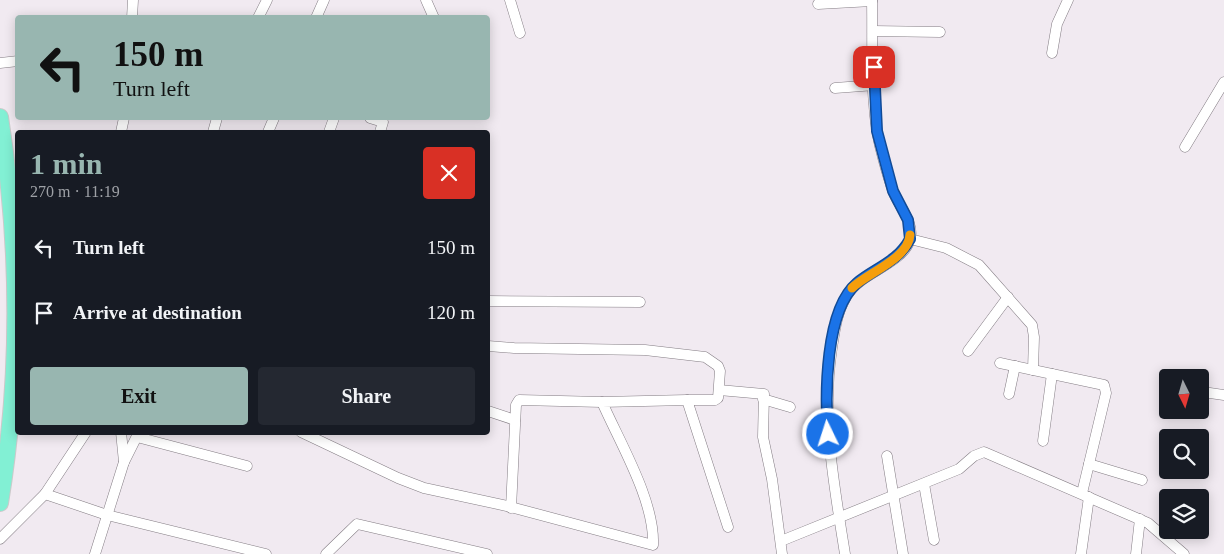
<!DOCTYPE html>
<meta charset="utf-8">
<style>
:root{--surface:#171b24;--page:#242831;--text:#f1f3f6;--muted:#9ea1a6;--accent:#98b6b0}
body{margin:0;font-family:Georgia,serif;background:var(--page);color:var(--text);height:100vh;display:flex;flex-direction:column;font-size:19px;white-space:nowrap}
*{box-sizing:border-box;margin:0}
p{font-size:16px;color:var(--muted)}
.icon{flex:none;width:28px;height:28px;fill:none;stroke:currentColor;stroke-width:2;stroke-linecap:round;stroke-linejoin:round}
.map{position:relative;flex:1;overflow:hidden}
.sheet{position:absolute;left:15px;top:130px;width:475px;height:305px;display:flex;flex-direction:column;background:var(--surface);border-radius:5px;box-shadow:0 2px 12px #0003}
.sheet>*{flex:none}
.guide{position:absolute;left:15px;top:15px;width:475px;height:105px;border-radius:5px;box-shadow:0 2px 12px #0003;background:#98b6b0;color:#111;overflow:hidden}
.needle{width:32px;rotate:175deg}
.tools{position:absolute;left:1159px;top:369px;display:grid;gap:10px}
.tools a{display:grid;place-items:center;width:50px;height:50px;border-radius:5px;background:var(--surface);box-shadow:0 2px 12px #0003;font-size:25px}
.pin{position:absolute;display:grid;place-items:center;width:42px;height:42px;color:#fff;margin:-21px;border-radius:10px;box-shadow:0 2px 8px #0006}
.me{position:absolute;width:55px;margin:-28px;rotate:356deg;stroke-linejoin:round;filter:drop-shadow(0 0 4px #0008)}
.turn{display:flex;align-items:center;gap:18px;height:105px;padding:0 15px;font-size:22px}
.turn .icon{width:65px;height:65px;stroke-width:2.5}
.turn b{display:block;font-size:35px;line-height:42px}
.round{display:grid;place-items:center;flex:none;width:52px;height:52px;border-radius:5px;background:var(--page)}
.overview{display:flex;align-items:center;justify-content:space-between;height:85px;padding:0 15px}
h1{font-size:30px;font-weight:700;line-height:38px;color:var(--accent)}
.cta{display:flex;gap:10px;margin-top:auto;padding:10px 15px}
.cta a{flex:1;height:58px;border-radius:5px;background:var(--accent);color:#111;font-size:20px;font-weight:700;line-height:58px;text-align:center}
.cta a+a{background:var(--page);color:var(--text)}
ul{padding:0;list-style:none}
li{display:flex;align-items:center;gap:15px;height:65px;padding:0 15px}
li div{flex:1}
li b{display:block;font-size:19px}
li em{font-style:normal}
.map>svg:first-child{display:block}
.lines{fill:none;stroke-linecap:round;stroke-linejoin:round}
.minor-casing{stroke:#847d84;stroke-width:11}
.trunk-casing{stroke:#cacaca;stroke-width:18}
.minor{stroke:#fff;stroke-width:10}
.trunk{stroke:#82f0d4;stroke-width:16}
.route-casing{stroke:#114b97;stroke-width:12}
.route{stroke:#1a73e8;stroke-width:9}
.slow{stroke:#f59e0b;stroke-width:9}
</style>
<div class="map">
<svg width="1224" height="554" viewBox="0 0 1224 554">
<rect width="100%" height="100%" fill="#f1eaf1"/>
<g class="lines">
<g class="minor-casing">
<g id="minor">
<path d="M426 0 434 18"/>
<path d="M510 0 520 33"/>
<path d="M818 4 872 1"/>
<path d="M132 18 133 0"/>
<path d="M258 18 267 0"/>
<path d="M316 18 324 0"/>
<path d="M873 31 940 32"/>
<path d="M1052 53 1057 24 1068 0"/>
<path d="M0 63 18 61"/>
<path d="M835 88 875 85"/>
<path d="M370 118 383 122 380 132"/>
<path d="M121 132 124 118"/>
<path d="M213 132 217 118"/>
<path d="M268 132 274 118"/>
<path d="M329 132 334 118"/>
<path d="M1185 147 1224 82"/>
<path d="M910 239 946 248 979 265 1032 325 1034 337 1033 370"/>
<path d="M488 301 640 302"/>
<path d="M488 346 514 348 645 350 705 357 718 366 720 371 718 398 715 400H687"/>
<path d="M968 351 1008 297"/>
<path d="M1000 363 1104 385 1106 393 1082 493"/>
<path d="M719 390 764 394 763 437 772 479 782 554"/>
<path d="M1203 392 1224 395"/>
<path d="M1009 394 1015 366"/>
<path d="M763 399 790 407"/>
<path d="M488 411 515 420"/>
<path d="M301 432 398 478 424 488 507 506 653 545C655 501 620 443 602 402L687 400 728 527"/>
<path d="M137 437 247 466"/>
<path d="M1043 441 1052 374"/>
<path d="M887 456 903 554"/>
<path d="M124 462 139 432"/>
<path d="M1089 464 1142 480"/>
<path d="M924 484 934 540"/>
<path d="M45 494 107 515 266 554"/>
<path d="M511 508 516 405 519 400 602 402"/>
<path d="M0 539 45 494 86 432"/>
<path d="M781 541 959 469 974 456 984 452 1148 523 1184 554"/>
<path d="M95 554 124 462 121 432"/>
<path d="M326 554 357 524 487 554"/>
<path d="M845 554C834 484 821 418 832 348 835 328 837 311 848 294 861 273 902 264 910 240 915 222 898 206 893 191 889 180 886 169 883 158 869 112 873 48 872 0"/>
<path d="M1081 554 1089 497"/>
<path d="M1136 554 1140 519"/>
</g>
</g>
<g class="trunk-casing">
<path id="trunk" d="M0 117C20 246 21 375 0 503"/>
</g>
<use href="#minor" class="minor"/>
<use href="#trunk" class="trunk"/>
</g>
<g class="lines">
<g class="route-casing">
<path id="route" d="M828 434C825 394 825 310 857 283 875 268 898 262 910 239L908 220 893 191 877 131 874 67"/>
</g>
<use href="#route" class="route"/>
<path class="slow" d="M852 288C867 273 908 259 910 235"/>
</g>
</svg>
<div class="tools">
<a><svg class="needle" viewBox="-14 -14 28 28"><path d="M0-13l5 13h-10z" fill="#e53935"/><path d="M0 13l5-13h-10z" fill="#9ea1a6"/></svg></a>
<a><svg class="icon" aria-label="search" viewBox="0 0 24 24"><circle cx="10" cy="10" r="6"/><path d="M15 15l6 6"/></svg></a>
<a><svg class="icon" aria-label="layers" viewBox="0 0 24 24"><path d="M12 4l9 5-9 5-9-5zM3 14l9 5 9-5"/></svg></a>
</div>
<div class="pin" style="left:874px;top:67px;background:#d93025"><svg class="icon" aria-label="arrive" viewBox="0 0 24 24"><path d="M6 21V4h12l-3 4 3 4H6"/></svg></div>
<svg class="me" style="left:828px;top:434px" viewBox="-20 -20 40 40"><circle r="17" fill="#1a73e8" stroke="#fff" stroke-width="3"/><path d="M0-11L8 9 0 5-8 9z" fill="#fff"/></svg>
<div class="guide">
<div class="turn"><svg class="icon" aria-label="left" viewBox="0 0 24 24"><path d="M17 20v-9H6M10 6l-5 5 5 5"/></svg><div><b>150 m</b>Turn left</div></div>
</div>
<section class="sheet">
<div class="overview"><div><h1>1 min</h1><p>270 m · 11:19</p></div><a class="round" style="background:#d93025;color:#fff"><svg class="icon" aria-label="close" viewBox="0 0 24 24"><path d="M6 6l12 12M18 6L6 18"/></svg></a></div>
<ul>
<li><svg class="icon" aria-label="left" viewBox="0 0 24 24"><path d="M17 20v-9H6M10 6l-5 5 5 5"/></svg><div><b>Turn left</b></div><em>150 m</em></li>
<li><svg class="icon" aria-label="arrive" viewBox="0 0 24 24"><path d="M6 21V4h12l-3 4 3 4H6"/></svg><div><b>Arrive at destination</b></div><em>120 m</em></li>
</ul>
<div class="cta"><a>Exit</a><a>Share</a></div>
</section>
</div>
